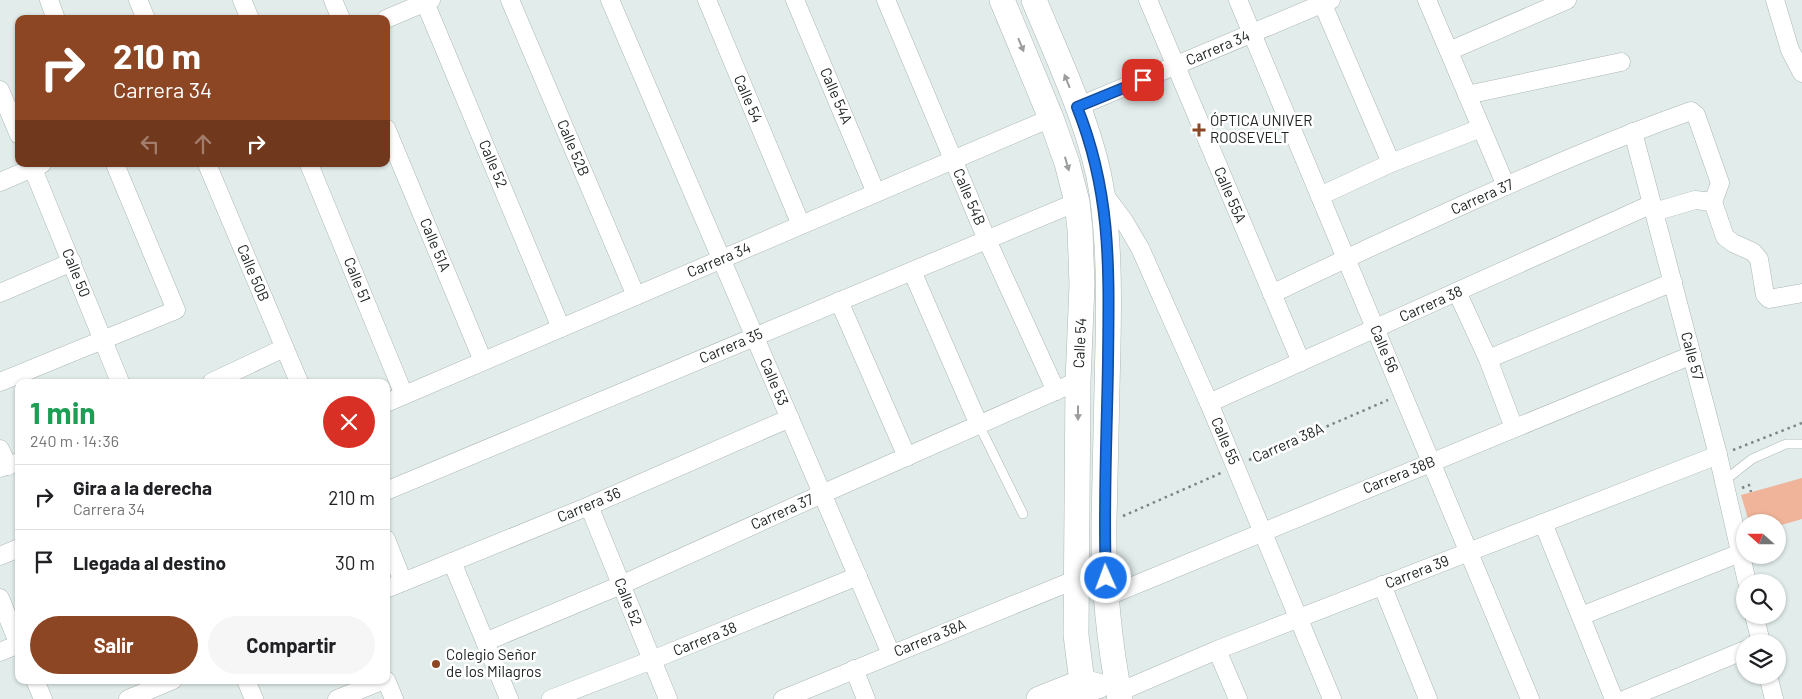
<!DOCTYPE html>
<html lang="es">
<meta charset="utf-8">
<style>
:root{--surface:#fff;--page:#f6f6f6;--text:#202124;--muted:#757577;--line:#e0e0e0;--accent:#8d4623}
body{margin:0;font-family:Barlow,sans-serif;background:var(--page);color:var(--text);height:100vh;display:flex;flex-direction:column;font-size:19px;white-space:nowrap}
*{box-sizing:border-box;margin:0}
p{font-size:16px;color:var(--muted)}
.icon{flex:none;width:28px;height:28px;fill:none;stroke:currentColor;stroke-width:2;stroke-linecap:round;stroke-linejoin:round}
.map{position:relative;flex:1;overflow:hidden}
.details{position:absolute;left:15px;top:379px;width:375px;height:305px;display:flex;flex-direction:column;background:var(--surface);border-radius:10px;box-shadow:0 1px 4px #0004}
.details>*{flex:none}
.banner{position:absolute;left:15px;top:15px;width:375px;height:152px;border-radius:10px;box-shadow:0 1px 4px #0004;background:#8d4623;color:#fff;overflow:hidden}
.needle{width:32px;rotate:291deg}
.tools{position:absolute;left:1736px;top:514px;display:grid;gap:10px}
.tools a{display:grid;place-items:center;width:50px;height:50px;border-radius:50%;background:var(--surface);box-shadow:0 1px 4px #0004;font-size:25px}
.pin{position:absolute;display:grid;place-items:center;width:42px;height:42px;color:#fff;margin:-21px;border-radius:10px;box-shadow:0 2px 8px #0006}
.me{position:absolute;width:55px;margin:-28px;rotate:358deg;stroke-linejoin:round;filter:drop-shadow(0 0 4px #0008)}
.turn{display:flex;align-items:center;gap:18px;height:105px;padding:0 15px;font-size:22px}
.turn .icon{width:65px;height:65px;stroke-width:2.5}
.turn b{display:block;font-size:35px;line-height:42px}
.lanes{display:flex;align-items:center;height:48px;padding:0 15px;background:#0003;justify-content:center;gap:25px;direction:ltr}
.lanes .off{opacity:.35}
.round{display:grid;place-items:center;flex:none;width:52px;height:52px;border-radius:26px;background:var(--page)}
.overview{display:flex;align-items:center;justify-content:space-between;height:85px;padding:0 15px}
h1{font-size:30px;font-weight:700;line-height:38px;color:#1e9e55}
.action{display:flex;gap:10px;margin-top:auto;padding:10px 15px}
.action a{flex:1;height:58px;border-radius:30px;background:var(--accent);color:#fff;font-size:20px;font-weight:700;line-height:58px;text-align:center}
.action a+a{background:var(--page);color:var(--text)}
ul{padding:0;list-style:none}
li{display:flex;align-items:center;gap:15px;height:65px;padding:0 15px;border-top:1px solid var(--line)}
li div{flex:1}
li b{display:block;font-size:19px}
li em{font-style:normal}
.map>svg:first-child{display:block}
.green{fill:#efb49a}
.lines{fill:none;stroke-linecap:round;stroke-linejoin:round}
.lane-casing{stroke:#acb7b5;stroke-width:10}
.street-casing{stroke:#acb7b5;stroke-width:19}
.secondary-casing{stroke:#acb7b5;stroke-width:26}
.path{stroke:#7d8484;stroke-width:2.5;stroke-dasharray:2.5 4;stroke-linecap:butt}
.lane{stroke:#fff;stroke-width:9}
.street{stroke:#fff;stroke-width:18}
.secondary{stroke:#fff;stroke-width:25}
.oneway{fill:#9b9d9d}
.route-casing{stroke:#114b97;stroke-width:12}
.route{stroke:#1a73e8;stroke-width:9}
.poi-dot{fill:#8d4623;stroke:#fff;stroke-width:2}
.labels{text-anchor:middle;stroke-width:5;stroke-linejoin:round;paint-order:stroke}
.street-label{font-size:15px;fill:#212525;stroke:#fff}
.poi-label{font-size:15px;fill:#212525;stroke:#fff;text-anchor:start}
</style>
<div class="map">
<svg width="1802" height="699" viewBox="0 0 1802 699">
<rect width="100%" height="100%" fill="#e1eceb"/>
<path class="green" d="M1802 478V519L1778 526V522H1749L1741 495Z"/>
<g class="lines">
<g class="lane-casing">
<g id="lane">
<path d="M979 425 1023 514"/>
<path d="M1724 481 1752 459 1786 444H1802"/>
</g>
</g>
<g class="street-casing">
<g id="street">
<path d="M49 0 56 19"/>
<path d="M138 0 146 19"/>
<path d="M242 0 250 19"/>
<path d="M333 0 341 19"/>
<path d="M424 0 561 328"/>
<path d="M510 0 636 296"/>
<path d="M610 0 891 654"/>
<path d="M707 0 801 225"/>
<path d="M795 0 876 193"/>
<path d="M886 0 987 240 1056 391"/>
<path d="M1148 0 1301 362"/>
<path d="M1238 0 1530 699"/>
<path d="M1321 0 1391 163"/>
<path d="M1427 0 1506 186"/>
<path d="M1775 0 1790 50 1802 73"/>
<path d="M386 19 431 0"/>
<path d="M1449 51 1567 0"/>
<path d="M0 90 19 135"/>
<path d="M1467 95 1621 62"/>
<path d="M1077 107 1331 0"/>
<path d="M386 128 483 361"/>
<path d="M1633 132 1718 455 1747 582"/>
<path d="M31 164 120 382"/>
<path d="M207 164 299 382"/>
<path d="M309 164 404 395"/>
<path d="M0 182 42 164"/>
<path d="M1103 193 1124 221 1140 248 1209 403 1332 699"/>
<path d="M1320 196 1391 163 1481 128"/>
<path d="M1654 212 1695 200 1713 202"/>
<path d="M912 271 979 425"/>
<path d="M1457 292 1488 359 1514 428"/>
<path d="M0 293 72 262"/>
<path d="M1272 294C1339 261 1406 231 1474 200 1546 168 1617 137 1691 111L1696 115 1720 183 1713 202 1725 237 1733 243 1753 252 1759 259 1765 295 1769 299 1802 293"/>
<path d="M839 301 907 457"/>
<path d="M1488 359 1673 282"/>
<path d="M0 382 176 310 115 164"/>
<path d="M212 382 284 348"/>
<path d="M386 403 1051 118"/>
<path d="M1209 403 1652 204"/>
<path d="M0 449 8 466"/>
<path d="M0 468 19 462"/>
<path d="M386 491 1077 202"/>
<path d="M589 506 668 699"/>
<path d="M1543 523 1614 699"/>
<path d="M386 539 403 582"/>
<path d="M0 556 19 548"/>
<path d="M452 562 509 699"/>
<path d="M1382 585 1428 699"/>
<path d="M386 589 589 506 790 418"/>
<path d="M1106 597 1692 355"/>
<path d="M0 598 19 645"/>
<path d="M1754 615 1761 642"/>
<path d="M1581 616 1740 553"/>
<path d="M485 642 621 585 822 494 1078 381"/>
<path d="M1217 650 1238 699"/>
<path d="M0 652 19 644"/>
<path d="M854 669 866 699"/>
<path d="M1768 675 1774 699"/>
<path d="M35 680 43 699"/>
<path d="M246 680 254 699"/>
<path d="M386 680 394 699"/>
<path d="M1119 692 1217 650 1718 455"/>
<path d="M128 699 173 680"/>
<path d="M337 699 384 680"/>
<path d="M551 699 652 660 858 576"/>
<path d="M783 699 1077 579"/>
<path d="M1626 699 1745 650"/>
</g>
</g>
<g class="secondary-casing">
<g id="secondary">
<path d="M1002 0 1051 118 1067 163 1077 202 1080 229 1082 285 1078 381 1076 635 1082 682 1086 699"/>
<path d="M1034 0C1059 61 1092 128 1102 193 1109 243 1109 293 1108 344 1107 403 1105 463 1104 522 1103 581 1109 641 1120 699"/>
<path d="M1039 699 1082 682 1098 686"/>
</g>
</g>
<g class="path">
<path d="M1733 450 1802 423"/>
<path d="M1249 460 1388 400"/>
<path d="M1742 488 1749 485 1751 492"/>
<path d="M1123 516 1221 473"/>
</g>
<use href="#lane" class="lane"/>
<use href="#street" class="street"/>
<use href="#secondary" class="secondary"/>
</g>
<defs><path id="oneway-solid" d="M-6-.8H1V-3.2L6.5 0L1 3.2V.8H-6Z" transform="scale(1.25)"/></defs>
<g class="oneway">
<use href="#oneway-solid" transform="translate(1021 45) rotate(68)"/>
<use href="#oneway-solid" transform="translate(1067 81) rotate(-112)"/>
<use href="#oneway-solid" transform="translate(1067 164) rotate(74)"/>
<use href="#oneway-solid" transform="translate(1078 413) rotate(90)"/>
</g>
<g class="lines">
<g class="route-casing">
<path id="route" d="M1106 578C1103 506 1107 434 1108 362 1109 271 1112 194 1077 107L1143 80"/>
</g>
<use href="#route" class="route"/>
</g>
<g class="poi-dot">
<path d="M1196.5 122.5h5v5h5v5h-5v5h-5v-5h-5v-5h5z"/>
<circle cx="436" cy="664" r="5"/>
</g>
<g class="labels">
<g class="street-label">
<text transform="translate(1218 48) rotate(-23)" y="5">Carrera 34</text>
<text transform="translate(836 96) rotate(67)" y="5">Calle 54A</text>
<text transform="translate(748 99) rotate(67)" y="5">Calle 54</text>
<text transform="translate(573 148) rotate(67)" y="5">Calle 52B</text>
<text transform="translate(493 164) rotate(67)" y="5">Calle 52</text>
<text transform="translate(1230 195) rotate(67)" y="5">Calle 55A</text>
<text transform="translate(969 197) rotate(67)" y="5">Calle 54B</text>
<text transform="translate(1482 197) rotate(-24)" y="5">Carrera 37</text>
<text transform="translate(435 245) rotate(67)" y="5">Calle 51A</text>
<text transform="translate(719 260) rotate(-23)" y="5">Carrera 34</text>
<text transform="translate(76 273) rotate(68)" y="5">Calle 50</text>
<text transform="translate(253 273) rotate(67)" y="5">Calle 50B</text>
<text transform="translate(357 280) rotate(68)" y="5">Calle 51</text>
<text transform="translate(1431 304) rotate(-24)" y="5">Carrera 38</text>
<text transform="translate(1080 343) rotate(-87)" y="5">Calle 54</text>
<text transform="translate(731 346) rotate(-23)" y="5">Carrera 35</text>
<text transform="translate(1384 349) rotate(67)" y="5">Calle 56</text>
<text transform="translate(1692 356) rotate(75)" y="5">Calle 57</text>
<text transform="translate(774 382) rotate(67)" y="5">Calle 53</text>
<text transform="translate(1225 441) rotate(67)" y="5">Calle 55</text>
<text transform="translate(1288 443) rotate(-24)" y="5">Carrera 38A</text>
<text transform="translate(1399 475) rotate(-22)" y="5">Carrera 38B</text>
<text transform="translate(589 505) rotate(-23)" y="5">Carrera 36</text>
<text transform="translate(782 512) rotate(-24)" y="5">Carrera 37</text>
<text transform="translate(1417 572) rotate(-21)" y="5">Carrera 39</text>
<text transform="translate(628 602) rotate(68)" y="5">Calle 52</text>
<text transform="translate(930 638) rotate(-22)" y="5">Carrera 38A</text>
<text transform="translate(705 639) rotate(-22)" y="5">Carrera 38</text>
</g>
<g class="poi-label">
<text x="1210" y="126">ÓPTICA UNIVER<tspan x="1210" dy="17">ROOSEVELT</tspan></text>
<text x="446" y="660">Colegio Señor<tspan x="446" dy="17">de los Milagros</tspan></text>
</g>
</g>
</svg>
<div class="tools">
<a><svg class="needle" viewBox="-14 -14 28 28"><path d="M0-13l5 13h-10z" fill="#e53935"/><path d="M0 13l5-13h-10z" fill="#757577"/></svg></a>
<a><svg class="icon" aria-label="search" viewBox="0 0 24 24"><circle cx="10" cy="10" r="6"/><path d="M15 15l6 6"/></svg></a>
<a><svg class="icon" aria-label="layers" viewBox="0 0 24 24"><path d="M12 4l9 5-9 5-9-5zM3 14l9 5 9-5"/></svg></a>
</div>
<div class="pin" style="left:1143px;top:80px;background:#d93025"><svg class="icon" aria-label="arrive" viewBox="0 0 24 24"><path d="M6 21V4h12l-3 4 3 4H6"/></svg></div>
<svg class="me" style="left:1106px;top:578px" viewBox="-20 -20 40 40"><circle r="17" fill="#1a73e8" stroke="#fff" stroke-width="3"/><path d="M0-11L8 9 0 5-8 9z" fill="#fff"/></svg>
<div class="banner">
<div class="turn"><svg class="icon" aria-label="right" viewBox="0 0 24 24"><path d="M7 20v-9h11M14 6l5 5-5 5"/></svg><div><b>210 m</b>Carrera 34</div></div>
<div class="lanes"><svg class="icon off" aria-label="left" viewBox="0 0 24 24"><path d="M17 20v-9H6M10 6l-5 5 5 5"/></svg><svg class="icon off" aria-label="ahead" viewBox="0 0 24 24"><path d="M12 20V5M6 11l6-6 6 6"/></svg><svg class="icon" aria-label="right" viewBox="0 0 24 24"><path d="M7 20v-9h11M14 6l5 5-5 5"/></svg></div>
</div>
<section class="details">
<div class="overview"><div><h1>1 min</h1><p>240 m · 14:36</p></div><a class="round" style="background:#d93025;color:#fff"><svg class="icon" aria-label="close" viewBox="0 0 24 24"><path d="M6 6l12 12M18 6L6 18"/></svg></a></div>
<ul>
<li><svg class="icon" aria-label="right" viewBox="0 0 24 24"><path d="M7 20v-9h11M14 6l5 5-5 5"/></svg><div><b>Gira a la derecha</b><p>Carrera 34</p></div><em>210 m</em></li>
<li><svg class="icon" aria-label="arrive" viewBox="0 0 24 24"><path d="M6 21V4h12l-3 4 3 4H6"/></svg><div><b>Llegada al destino</b></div><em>30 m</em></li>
</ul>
<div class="action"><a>Salir</a><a>Compartir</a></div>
</section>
</div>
